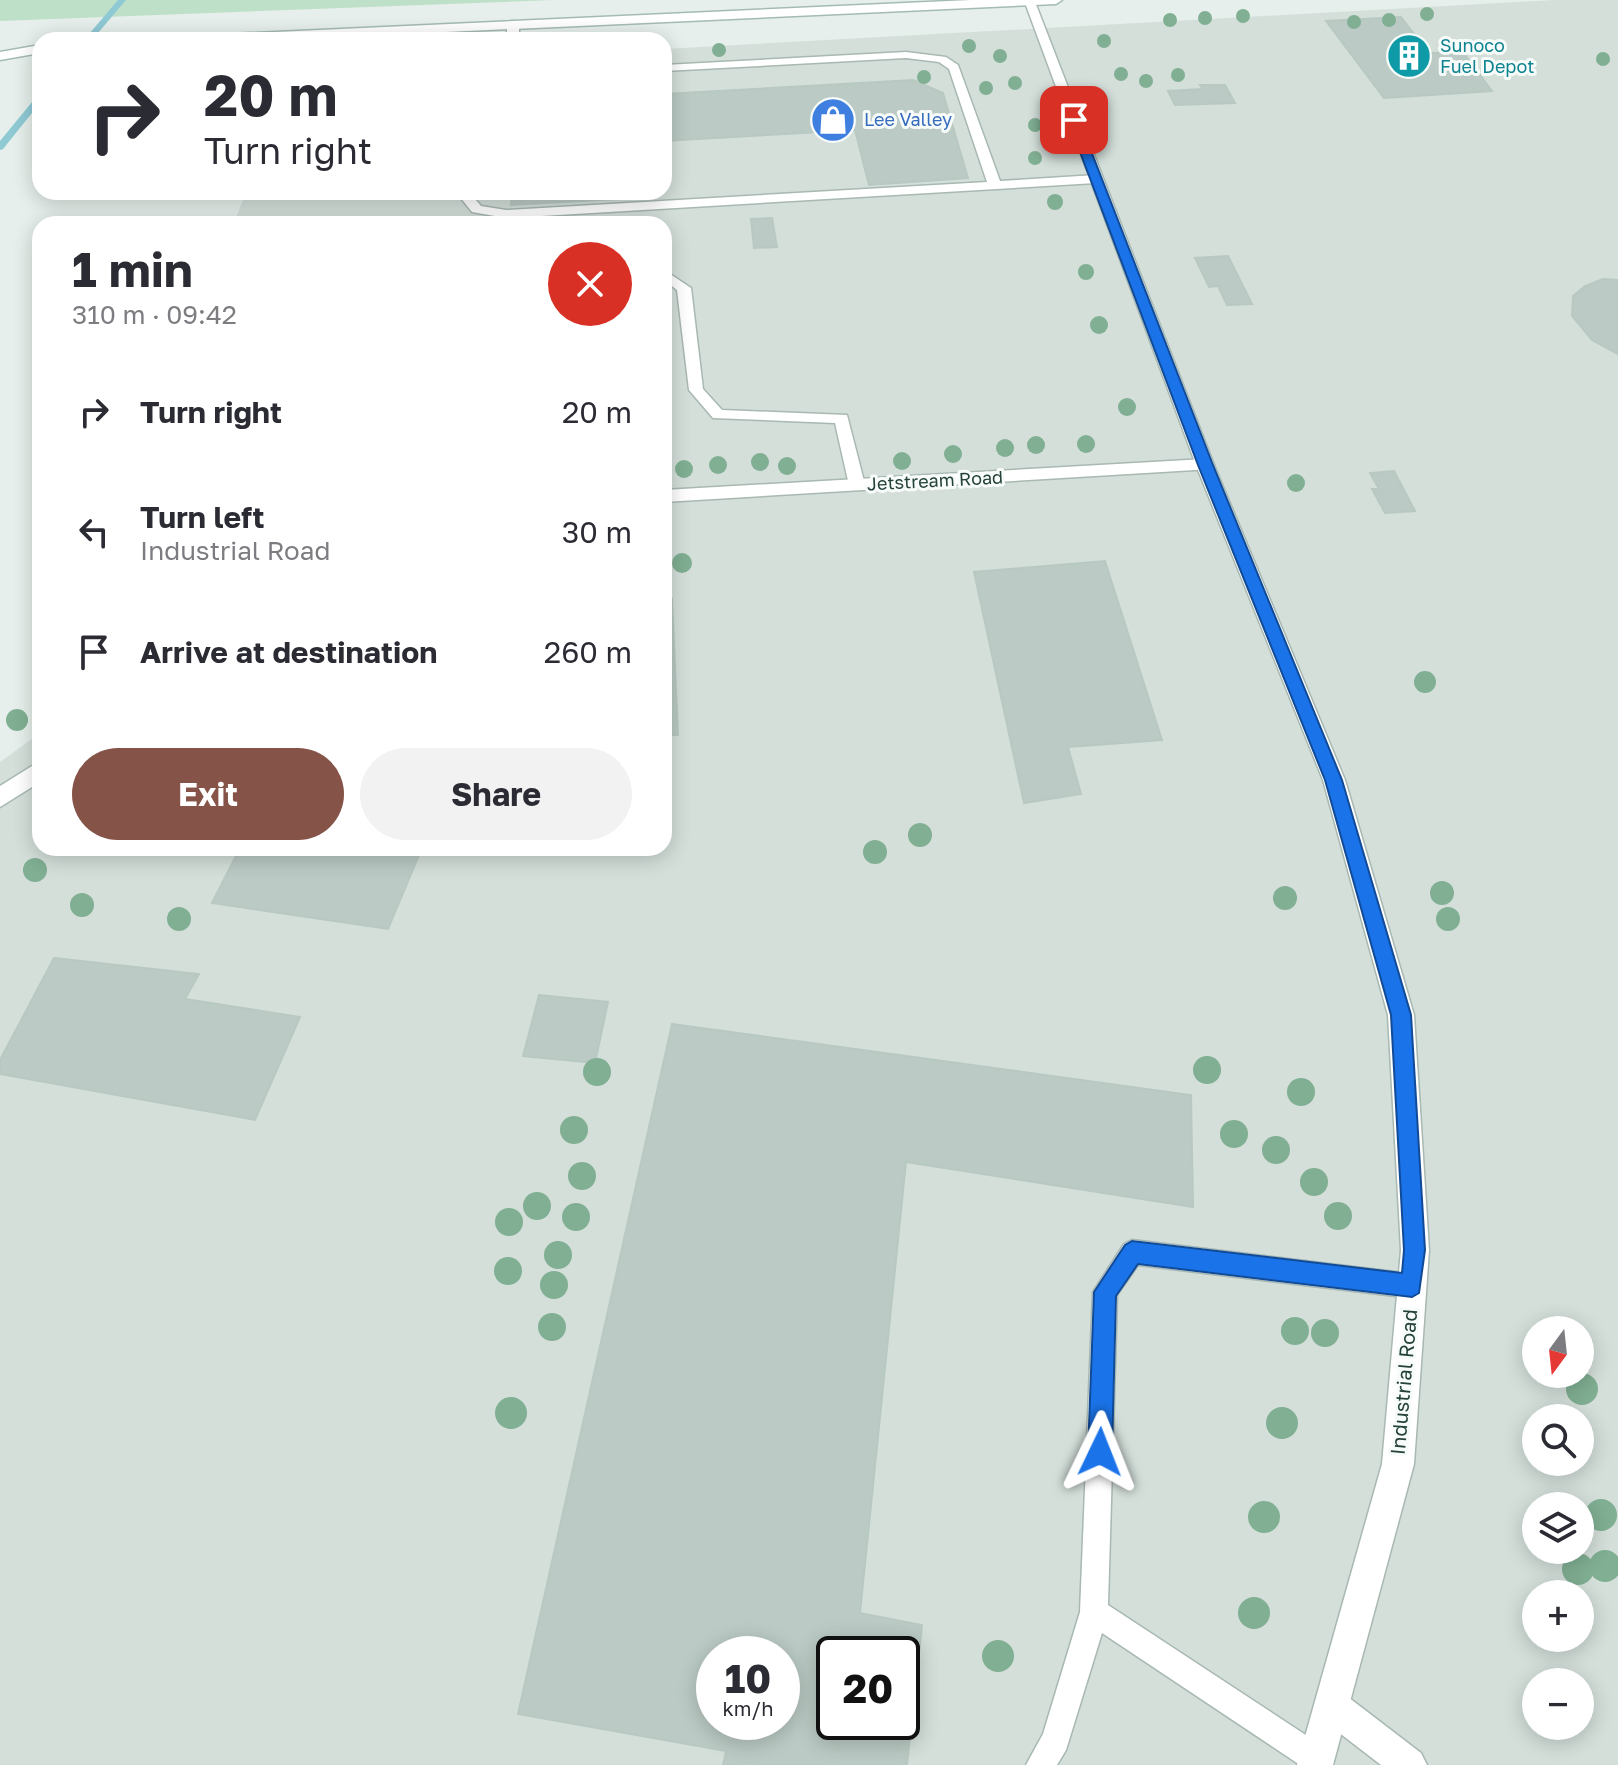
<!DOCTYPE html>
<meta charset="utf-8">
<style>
:root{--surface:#fff;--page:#f2f2f3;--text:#2b2b33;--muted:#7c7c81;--accent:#855347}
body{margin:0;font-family:"Golos Text",sans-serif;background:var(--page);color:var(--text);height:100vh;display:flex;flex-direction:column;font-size:30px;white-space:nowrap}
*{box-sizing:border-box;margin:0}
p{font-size:26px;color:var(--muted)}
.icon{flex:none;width:44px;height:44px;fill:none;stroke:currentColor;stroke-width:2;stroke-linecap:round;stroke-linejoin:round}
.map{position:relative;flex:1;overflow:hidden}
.panel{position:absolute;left:32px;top:216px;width:640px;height:640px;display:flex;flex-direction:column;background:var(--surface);border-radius:24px;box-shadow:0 4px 20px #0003}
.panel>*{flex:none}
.guide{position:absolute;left:32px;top:32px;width:640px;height:168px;border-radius:24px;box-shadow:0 4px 20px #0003;background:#fff;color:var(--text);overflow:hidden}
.needle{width:52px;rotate:195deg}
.fabs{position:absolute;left:1522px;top:1316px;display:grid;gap:16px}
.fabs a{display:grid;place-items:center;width:72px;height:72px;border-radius:50%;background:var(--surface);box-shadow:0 4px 20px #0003;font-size:40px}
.speed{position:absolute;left:696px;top:1636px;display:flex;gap:16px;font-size:40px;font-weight:700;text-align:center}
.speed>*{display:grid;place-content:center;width:104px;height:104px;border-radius:50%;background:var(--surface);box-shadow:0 4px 20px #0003;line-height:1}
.speed small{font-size:20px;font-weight:400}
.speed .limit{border:4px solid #111;border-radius:12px;background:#fff;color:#111}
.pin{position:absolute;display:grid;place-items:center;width:68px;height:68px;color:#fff;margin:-34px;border-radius:16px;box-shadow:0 4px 12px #0006}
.me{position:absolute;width:88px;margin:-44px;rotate:2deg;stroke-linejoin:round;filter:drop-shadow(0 0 6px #0008)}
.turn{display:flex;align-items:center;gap:28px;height:168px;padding:0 40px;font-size:36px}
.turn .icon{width:104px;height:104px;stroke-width:2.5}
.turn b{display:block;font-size:56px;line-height:68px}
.round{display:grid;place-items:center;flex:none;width:84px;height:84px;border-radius:42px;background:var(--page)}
.headline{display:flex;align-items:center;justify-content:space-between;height:136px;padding:0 40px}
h1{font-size:48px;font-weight:700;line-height:60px}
.cta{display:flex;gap:16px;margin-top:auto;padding:16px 40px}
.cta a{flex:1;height:92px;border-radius:48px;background:var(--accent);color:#fff;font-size:32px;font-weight:700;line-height:92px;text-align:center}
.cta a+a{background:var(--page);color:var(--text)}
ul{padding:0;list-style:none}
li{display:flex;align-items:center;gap:24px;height:120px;padding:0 40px}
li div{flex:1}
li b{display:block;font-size:30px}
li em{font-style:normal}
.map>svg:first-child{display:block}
.built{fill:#d4dfda;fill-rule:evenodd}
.green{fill:#bfe0c8}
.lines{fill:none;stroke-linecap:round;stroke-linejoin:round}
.stream{fill:#8ec9d4;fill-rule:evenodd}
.building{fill:#bbcac4;stroke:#b8c9c2;stroke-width:2;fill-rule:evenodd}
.service-casing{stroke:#a8b8b2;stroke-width:3}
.minor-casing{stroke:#a8b8b2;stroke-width:3}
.tertiary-casing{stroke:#a8b8b2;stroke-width:3}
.secondary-casing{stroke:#a4bbb3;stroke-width:3}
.service{fill:#fff;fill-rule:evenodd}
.minor{fill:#fff;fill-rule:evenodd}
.tertiary{fill:#fff;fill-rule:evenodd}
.secondary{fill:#fff;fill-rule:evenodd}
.tree{fill:#80af93}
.route{fill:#1a73e8;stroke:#114b97;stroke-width:2}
.labels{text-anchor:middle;stroke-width:6;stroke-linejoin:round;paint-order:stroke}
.far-culture-label{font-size:18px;fill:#0d838f;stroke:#f7fbf9;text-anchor:start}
.far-shop-label{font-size:18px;fill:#366cbe;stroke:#f7fbf9;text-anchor:start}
.far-street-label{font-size:18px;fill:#24423a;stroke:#f7fbf9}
.street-label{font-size:20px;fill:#24423a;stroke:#f7fbf9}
</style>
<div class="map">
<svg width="1618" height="1765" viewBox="0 0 1618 1765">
<rect width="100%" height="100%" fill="#e6efeb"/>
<path class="built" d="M1555 0H1618V1765H0V762L40 733V848H664V224H228L236 218 246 192H664V49ZM1536 1330H1580V1374H1536ZM1536 1418H1580V1462H1536ZM1536 1506H1580V1550H1536ZM1536 1594H1580V1638H1536ZM714 1654H782V1722H714ZM834 1654H902V1722H834ZM1536 1682H1580V1726H1536Z"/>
<path class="green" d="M0 0H553L0 21Z"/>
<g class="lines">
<g class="stream">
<path d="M118 0H126L92 40H84Z"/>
<path d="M37 96H40V103L3 149 0 150V141Z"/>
</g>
</g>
<g class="building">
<path d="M1401 17 1429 53 1463 52 1492 91 1384 98 1326 21Z"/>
<path d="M913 80 943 93 968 178 869 185 855 130 664 141V94Z"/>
<path d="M1200 85H1225L1235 103 1175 105 1168 91 1203 89Z"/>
<path d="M512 192H616V199L511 205Z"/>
<path d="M772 218 777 247 754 248 751 219Z"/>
<path d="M1228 256 1252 304 1227 305 1218 286 1209 287 1195 258Z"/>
<path d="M1603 279 1618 280V354L1592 340 1572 316 1573 296 1585 286Z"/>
<path d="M1394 471 1415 511 1385 513 1372 489H1379L1370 473Z"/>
<path d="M1105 561 1162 740 1068 747 1081 794 1024 803 974 572Z"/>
<path d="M664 599H672L678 735H664Z"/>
<path d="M240 848H422L388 929 212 903Z"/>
<path d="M54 958 199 974 185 999 300 1017 255 1120 0 1074V1060Z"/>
<path d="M539 995 608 1002 595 1063 523 1056Z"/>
<path d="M672 1024 1191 1095 1193 1207 906 1162 860 1613 922 1625 907 1765H723L726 1751 518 1714ZM714 1654H782V1722H714ZM834 1654H902V1722H834Z"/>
</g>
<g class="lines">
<g class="service-casing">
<g id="service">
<path d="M513 21 519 24V40H507V24Z"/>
<path d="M906 52 946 57 958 65 1000 181 1096 175 1102 179 1096 183 506 218 472 212 456 192H469L481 206 506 210 987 182 949 69 939 62 906 58 664 71V65Z"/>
<path d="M664 270 691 288 703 389 722 410 847 415 865 485 863 489H851L849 485 835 423 713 418 689 390 677 290 664 280Z"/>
<path d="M1132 1240 1412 1274 1421 1277 1424 1286 1421 1295 1412 1298 1138 1265 1117 1295 1108 1605 1327 1749 1332 1759 1329 1765H1300L1102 1633 1066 1750 1057 1765H1026L1043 1734 1080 1612 1093 1292 1124 1244Z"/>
</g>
</g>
<g class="minor-casing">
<g id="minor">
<path d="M1205 459 1212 461 1214 465 1212 469 664 502V490Z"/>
<path d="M40 761V782L0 807V786Z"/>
<path d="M1332 1689 1344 1694 1421 1753 1427 1765H1381L1320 1718 1315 1706 1320 1694Z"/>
</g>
</g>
<g class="tertiary-casing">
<path id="tertiary" d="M1024 0 1035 2 1214 465 1345 780 1414 1015 1429 1250 1414 1464 1333 1765H1297L1382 1464 1401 1250 1388 1015 1323 780 1196 465Z"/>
</g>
<g class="secondary-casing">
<g id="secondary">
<path d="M971 0H1062L1056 4 273 40H179L186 36Z"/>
<path d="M40 45V53L0 60V52Z"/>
</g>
</g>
<use href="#service" class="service"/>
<use href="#minor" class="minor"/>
<use href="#tertiary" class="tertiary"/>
<use href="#secondary" class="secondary"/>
</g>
<g class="tree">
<circle cx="1427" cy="14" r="7"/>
<circle cx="1243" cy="16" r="7"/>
<circle cx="1205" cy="18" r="7"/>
<circle cx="1170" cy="20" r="7"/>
<circle cx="1389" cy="20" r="7"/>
<circle cx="1354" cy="22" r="7"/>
<circle cx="1104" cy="41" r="7"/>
<circle cx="969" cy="46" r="7"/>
<circle cx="719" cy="50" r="7"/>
<circle cx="1000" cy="56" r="7"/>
<circle cx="1603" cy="59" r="7"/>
<circle cx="1121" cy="74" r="7"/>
<circle cx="1178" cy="75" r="7"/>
<circle cx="924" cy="77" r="7"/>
<circle cx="1146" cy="81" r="7"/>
<circle cx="1015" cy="83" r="7"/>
<circle cx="986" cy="88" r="7"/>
<circle cx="1035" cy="125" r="7"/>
<circle cx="1035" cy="158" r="7"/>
<circle cx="1055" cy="202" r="8"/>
<circle cx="1086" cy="272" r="8"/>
<circle cx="1099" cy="325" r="9"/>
<circle cx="1127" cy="407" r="9"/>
<circle cx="1086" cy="444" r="9"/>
<circle cx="1036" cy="445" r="9"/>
<circle cx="1005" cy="448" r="9"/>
<circle cx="953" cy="454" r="9"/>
<circle cx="902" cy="461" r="9"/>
<circle cx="760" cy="462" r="9"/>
<circle cx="718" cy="465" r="9"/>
<circle cx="787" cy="466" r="9"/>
<circle cx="684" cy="469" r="9"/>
<circle cx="1296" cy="483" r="9"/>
<circle cx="682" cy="563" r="10"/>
<circle cx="1425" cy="682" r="11"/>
<circle cx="17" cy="720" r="11"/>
<circle cx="920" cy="835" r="12"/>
<circle cx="875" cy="852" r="12"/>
<circle cx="35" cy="870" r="12"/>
<circle cx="1442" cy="893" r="12"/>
<circle cx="1285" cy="898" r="12"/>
<circle cx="82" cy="905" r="12"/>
<circle cx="179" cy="919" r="12"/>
<circle cx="1448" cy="919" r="12"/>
<circle cx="1207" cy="1070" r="14"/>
<circle cx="597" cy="1072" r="14"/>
<circle cx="1301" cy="1092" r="14"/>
<circle cx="574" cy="1130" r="14"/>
<circle cx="1234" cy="1134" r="14"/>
<circle cx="1276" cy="1150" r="14"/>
<circle cx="582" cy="1176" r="14"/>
<circle cx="1314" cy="1182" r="14"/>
<circle cx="537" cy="1206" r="14"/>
<circle cx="1338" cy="1216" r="14"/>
<circle cx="576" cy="1217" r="14"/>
<circle cx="509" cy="1222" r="14"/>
<circle cx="558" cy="1255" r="14"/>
<circle cx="508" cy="1271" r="14"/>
<circle cx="554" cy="1285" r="14"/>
<circle cx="552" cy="1327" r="14"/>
<circle cx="1295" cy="1331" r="14"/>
<circle cx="1325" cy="1333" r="14"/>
<circle cx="1582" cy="1389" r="16"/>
<circle cx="511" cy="1413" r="16"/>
<circle cx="1282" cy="1423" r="16"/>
<circle cx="1601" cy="1515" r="16"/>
<circle cx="1264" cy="1517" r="16"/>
<circle cx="1605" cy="1566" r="16"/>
<circle cx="1578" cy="1569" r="16"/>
<circle cx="1254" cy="1613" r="16"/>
<circle cx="998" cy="1656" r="16"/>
</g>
<path class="route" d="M1074 117 1079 120 1213 465 1342 780 1411 1015 1425 1250 1419 1293 1412 1297 1138 1264 1116 1296 1112 1452 1108 1460 1100 1463 1091 1460 1088 1452 1094 1292 1125 1245 1132 1241 1402 1273 1404 1250 1391 1015 1325 780 1198 465 1068 120Z"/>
<defs>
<g id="building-disc" transform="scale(2.3)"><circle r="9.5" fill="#0f9aa8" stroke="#f7fbf9"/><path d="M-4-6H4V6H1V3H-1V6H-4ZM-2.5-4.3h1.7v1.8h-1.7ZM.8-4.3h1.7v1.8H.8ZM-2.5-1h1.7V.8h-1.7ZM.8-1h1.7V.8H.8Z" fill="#fff"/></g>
<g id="shop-disc" transform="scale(2.3)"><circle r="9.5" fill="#3f7fe0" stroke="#f7fbf9"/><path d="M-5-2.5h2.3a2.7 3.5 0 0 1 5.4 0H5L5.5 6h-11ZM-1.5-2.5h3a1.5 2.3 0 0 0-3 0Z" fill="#fff"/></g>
</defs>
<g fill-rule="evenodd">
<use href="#building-disc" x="1409" y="56"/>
<use href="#shop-disc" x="833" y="120"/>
</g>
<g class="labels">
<g class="far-culture-label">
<text x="1440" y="52">Sunoco<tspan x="1440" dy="21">Fuel Depot</tspan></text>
</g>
<g class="far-shop-label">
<text x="864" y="126">Lee Valley</text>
</g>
<g class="far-street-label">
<text transform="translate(935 481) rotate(-3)" y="6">Jetstream Road</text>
</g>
<g class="street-label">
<text transform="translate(1404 1382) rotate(-85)" y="7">Industrial Road</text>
</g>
</g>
</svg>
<div class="fabs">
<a><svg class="needle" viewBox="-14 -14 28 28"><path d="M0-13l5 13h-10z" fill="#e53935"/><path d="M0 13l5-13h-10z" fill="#7c7c81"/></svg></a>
<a><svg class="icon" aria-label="search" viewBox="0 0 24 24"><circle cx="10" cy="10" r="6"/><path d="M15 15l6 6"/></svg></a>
<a><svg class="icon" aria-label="layers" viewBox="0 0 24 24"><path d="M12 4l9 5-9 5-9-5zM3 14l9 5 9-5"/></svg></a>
<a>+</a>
<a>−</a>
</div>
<div class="speed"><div>10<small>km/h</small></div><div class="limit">20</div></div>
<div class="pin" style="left:1074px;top:120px;background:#d93025"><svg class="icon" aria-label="arrive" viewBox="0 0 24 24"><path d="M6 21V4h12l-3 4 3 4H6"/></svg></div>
<svg class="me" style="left:1100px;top:1452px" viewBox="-20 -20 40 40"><path d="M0-17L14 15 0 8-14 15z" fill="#1a73e8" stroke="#fff" stroke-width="4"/></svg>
<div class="guide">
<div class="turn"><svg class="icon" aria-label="right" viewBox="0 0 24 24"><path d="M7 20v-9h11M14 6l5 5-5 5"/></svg><div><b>20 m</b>Turn right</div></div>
</div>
<section class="panel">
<div class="headline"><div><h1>1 min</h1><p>310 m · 09:42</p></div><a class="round" style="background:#d93025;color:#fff"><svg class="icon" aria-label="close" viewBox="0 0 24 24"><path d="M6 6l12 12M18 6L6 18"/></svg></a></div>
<ul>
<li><svg class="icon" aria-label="right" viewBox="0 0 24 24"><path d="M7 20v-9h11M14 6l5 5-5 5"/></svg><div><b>Turn right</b></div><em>20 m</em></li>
<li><svg class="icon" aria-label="left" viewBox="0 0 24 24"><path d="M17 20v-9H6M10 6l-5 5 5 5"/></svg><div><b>Turn left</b><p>Industrial Road</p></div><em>30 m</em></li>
<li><svg class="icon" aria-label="arrive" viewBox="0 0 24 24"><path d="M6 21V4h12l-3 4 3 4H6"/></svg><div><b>Arrive at destination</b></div><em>260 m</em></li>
</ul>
<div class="cta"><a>Exit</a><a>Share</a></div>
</section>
</div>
